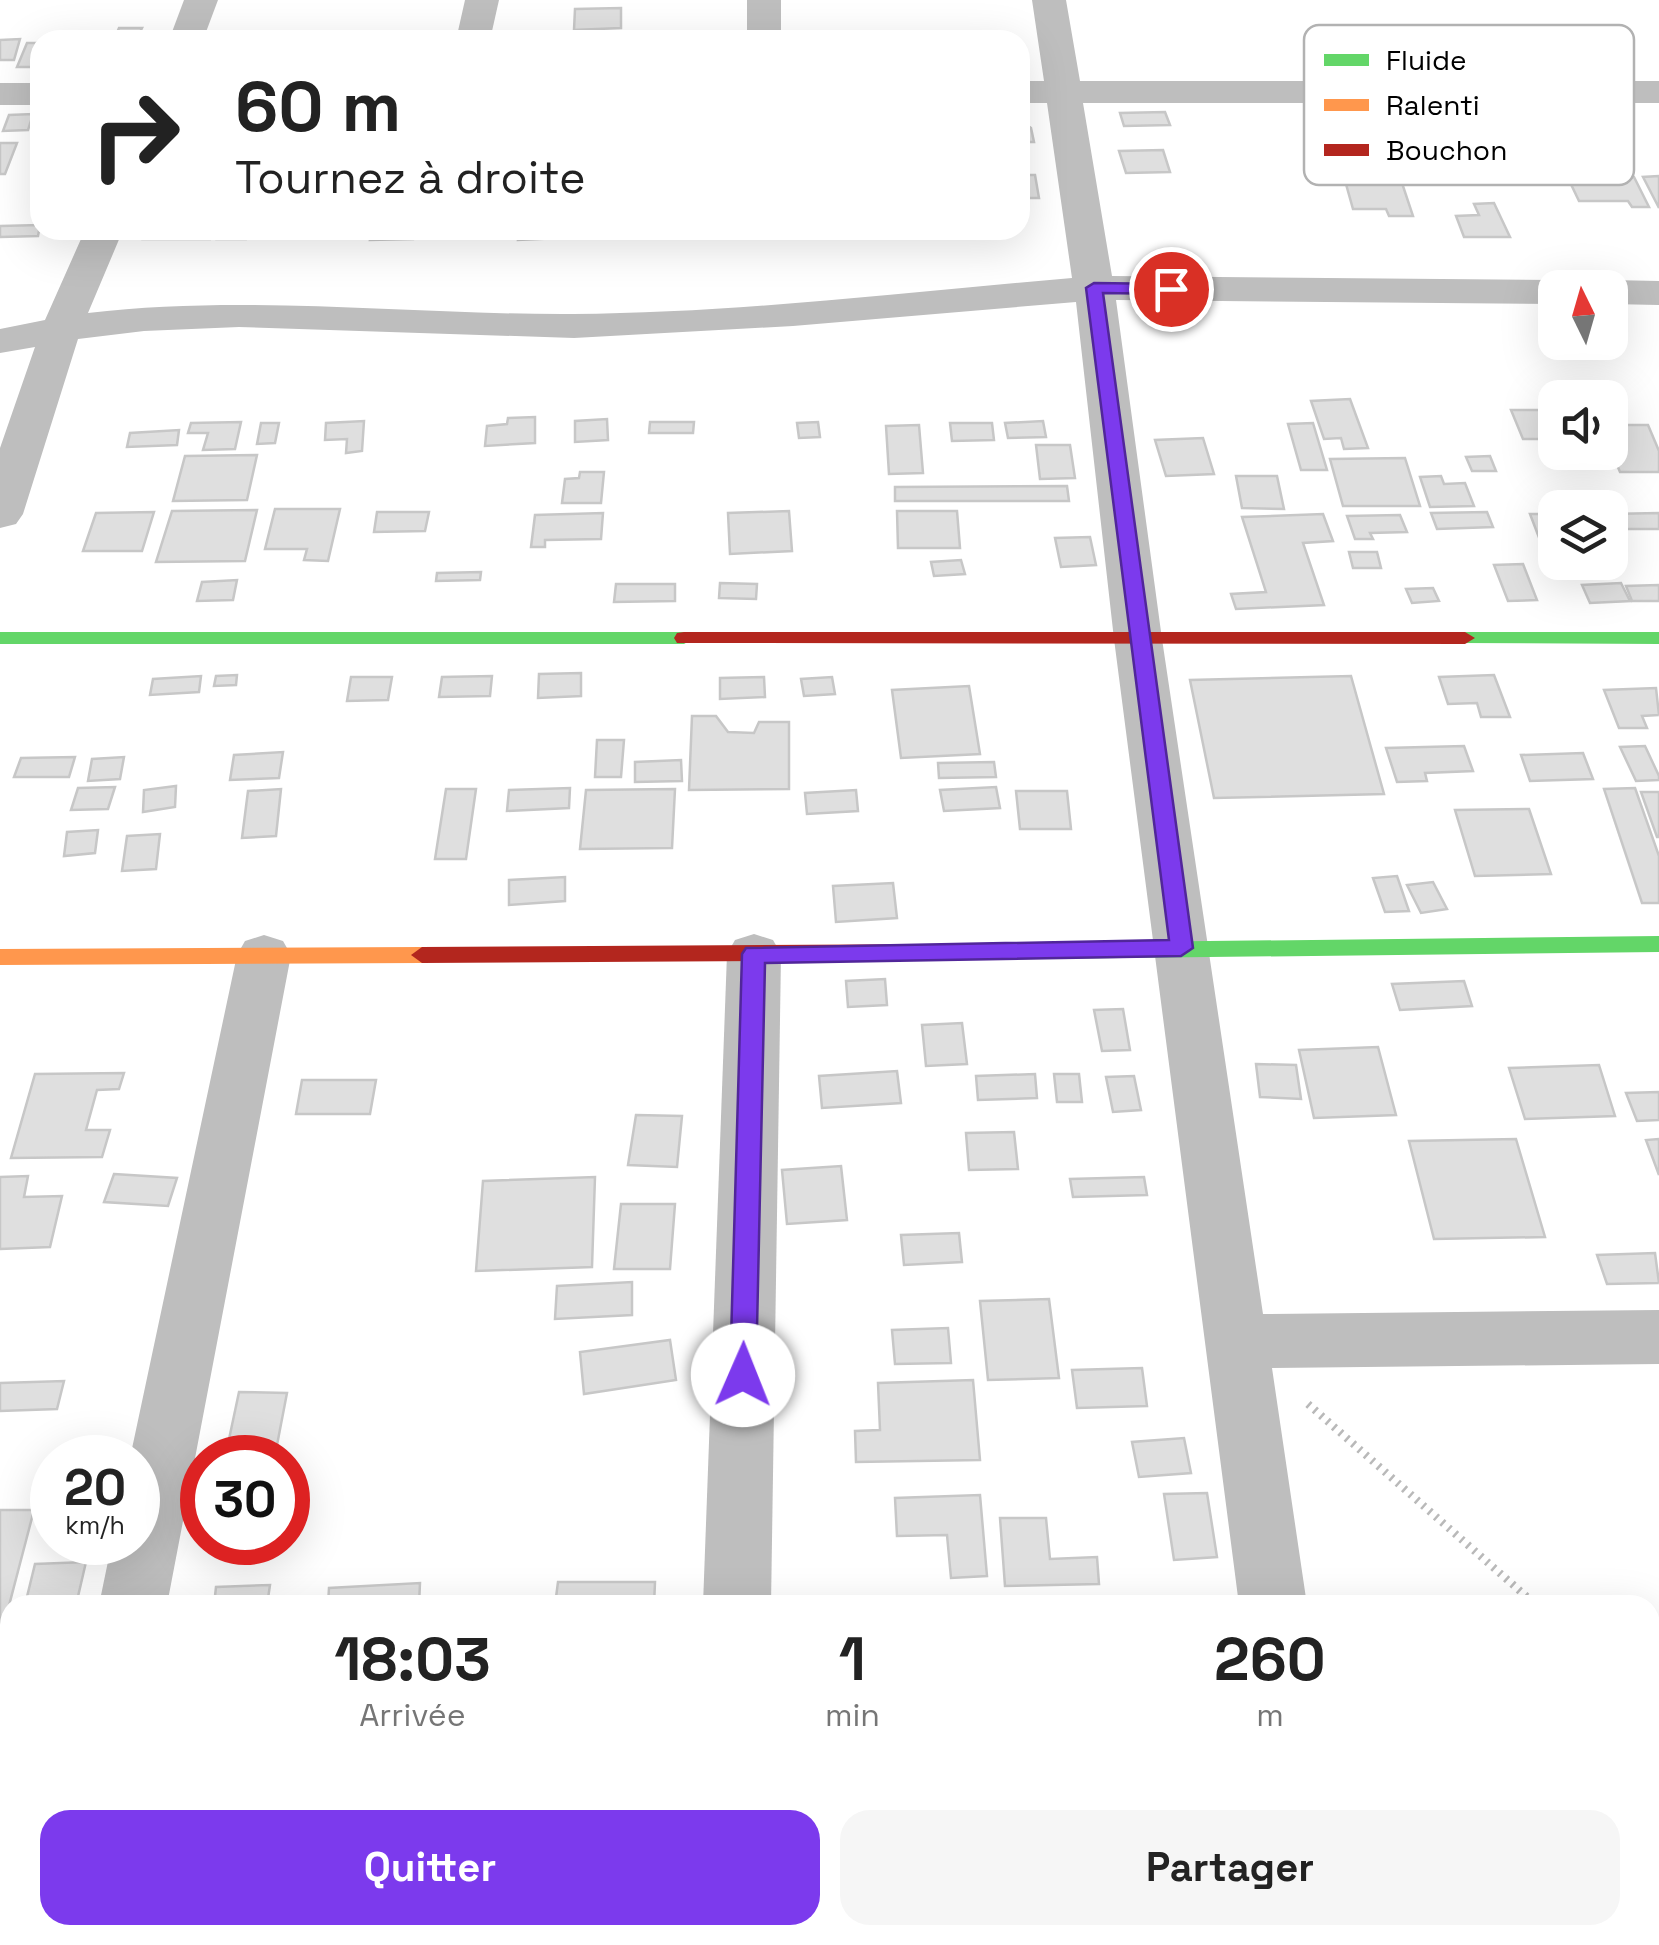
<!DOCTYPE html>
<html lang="fr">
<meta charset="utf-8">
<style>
:root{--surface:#fff;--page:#f6f6f6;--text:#222;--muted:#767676;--accent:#7c3aed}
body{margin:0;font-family:"Space Grotesk",sans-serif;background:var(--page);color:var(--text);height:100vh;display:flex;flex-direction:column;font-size:38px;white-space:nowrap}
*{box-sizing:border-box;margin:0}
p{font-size:32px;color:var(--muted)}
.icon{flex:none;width:55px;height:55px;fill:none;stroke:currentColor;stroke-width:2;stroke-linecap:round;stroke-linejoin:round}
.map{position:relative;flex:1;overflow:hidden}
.drawer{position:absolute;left:0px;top:1595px;width:1660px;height:350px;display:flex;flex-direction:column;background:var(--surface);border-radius:30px 30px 0 0;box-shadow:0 10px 40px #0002}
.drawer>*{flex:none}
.guide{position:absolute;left:30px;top:30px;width:1000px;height:210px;border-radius:30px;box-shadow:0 10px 40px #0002;background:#fff;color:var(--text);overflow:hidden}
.needle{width:65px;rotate:355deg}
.buttons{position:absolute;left:1538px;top:270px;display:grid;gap:20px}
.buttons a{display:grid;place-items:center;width:90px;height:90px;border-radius:20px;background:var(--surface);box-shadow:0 10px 40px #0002;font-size:50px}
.speed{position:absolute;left:30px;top:1435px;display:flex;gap:20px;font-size:50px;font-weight:700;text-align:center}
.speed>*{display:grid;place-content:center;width:130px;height:130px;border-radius:50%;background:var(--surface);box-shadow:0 10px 40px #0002;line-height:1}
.speed small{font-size:25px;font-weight:400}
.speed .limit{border:15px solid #d22;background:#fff;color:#111}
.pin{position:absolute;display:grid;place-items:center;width:85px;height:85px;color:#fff;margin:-42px;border:5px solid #fff;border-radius:50%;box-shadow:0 2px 10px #0007}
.me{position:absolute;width:110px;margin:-55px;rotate:1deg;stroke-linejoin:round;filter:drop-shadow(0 0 8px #0008)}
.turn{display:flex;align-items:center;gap:35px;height:210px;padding:0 40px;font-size:45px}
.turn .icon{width:130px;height:130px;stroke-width:2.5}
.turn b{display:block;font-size:70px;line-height:85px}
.eta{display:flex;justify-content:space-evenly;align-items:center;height:170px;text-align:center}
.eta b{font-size:60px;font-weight:800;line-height:70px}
.primary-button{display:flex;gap:20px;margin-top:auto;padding:20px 40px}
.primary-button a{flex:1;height:115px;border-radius:30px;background:var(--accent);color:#fff;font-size:40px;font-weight:800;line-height:115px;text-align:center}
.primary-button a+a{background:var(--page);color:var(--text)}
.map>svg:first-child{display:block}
.building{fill:#dfdfdf;stroke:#c7c7c7;stroke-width:2.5}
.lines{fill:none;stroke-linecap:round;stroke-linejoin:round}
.path{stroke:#b9b9b9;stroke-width:8;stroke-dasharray:2.5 6;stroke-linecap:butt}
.street{fill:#bebebe;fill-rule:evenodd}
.fast{fill:#63d668;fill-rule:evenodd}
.slow{fill:#ff974d;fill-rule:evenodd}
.jam{fill:#b3261e;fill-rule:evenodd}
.route{fill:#7c3aed;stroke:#51269a;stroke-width:2.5}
.key{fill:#fff;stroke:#b2b2b2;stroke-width:2.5}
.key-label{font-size:28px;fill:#000}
</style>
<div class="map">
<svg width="1659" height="1945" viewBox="0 0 1659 1945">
<rect width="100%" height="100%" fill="#fff"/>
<g class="building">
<path d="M621 8V28L574 30 575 9Z"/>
<path d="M119 28H142L136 40H114Z"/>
<path d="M20 39 14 60H0V40Z"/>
<path d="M27 43H40V67H17Z"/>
<path d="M1165 112 1170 125 1124 126 1120 113Z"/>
<path d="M33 114 28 130 3 131 9 115Z"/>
<path d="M1020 120 1031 128 1034 142H1020Z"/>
<path d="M0 143H17L5 174H0Z"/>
<path d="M1163 150 1170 172 1126 173 1119 151Z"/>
<path d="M1020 175H1035L1039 198H1020Z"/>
<path d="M1659 176V208L1643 177Z"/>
<path d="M1344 177H1400L1413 216H1389L1386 209H1353Z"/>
<path d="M1634 177 1649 207H1632L1628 201H1579L1568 178Z"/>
<path d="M1494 203 1510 237H1464L1456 216 1479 215 1474 204Z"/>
<path d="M40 225 38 236 0 237V226Z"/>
<path d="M146 230H212L210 239H143Z"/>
<path d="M220 230H249L246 239H217Z"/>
<path d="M372 230H414L413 239 370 240Z"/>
<path d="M519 230H560V238L518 240Z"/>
<path d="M1350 399 1368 448 1344 449 1341 438 1324 439 1311 401Z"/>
<path d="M1511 410H1555V439H1523Z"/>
<path d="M535 417V443L485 446 487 426 507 424 508 418Z"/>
<path d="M607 419 608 440 575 442V421Z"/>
<path d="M364 421 362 451 346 453 347 439 325 440 326 423Z"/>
<path d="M1043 421 1046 437 1008 438 1005 423Z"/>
<path d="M241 422 235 449 203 450 208 433H188L191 423Z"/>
<path d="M650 422H694L693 433H649Z"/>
<path d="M818 422 820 437 799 438 797 423Z"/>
<path d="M261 423H279L275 443 257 444Z"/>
<path d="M950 423H992L994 440 952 441Z"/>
<path d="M1313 423 1327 470H1301L1288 424Z"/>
<path d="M919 425 923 473 889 474 886 426Z"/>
<path d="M1610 425H1648L1659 451V472H1620L1610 448Z"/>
<path d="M179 430 177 445 127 447 130 433Z"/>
<path d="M1203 438 1214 474 1166 476 1155 440Z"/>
<path d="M1036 445H1070L1075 478 1040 479Z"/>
<path d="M257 455 247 500 173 501 185 456Z"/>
<path d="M1490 456 1496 471H1472L1466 457Z"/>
<path d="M1405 458 1420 506H1343L1330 459Z"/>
<path d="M580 472H604L601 503H562L565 479 579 478Z"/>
<path d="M1236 476H1277L1284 509 1242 508Z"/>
<path d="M1441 476 1444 484 1465 483 1474 506 1430 507 1420 477Z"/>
<path d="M1067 486 1069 501H895V487Z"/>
<path d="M275 509H340L328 561 304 560 307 549H265Z"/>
<path d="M257 510 245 561 156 562 172 511Z"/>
<path d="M789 511 792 551 730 554 728 513Z"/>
<path d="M897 511H957L960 548H898Z"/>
<path d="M154 512 142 551H83L96 513Z"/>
<path d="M377 512H429L425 531 374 532Z"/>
<path d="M1487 512 1493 527 1437 529 1431 513Z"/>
<path d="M603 513 601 539 545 540V547H531L535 515Z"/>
<path d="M1659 513V529H1610V514Z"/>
<path d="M1323 514 1333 541 1303 543 1324 605 1236 609 1231 594 1266 592 1242 517Z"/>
<path d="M1530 514H1555V548H1543Z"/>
<path d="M1400 515 1407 532 1370 533 1373 539H1355L1347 516Z"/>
<path d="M1090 537 1096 565 1061 567 1055 538Z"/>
<path d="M1349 552H1377L1381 568H1353Z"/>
<path d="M961 560 965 574 934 576 931 562Z"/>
<path d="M1523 564 1537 600 1508 601 1494 565Z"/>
<path d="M481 572 480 580 436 581 437 573Z"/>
<path d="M237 580 233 600 197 601 202 582Z"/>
<path d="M720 583 757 584 756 599 719 598Z"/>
<path d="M1621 583 1630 601 1590 603 1582 585Z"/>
<path d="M616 584H675V601L614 602Z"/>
<path d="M1659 585V601H1632L1626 586Z"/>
<path d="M1433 588 1439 601 1412 603 1406 589Z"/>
<path d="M581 673V696L538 698 539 674Z"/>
<path d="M237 675 236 685 214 686 216 676Z"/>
<path d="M1494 675 1510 717H1481L1477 703 1448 704 1439 677Z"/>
<path d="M201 676 199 692 150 695 153 679Z"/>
<path d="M492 676 490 696 439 697 442 677Z"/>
<path d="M1351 676 1384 794 1214 798 1190 680Z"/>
<path d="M351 677H392L388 700 347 701Z"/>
<path d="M764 677 765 697 720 699V678Z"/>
<path d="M832 677 835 694 804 696 801 679Z"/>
<path d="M969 686 980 754 901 758 892 690Z"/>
<path d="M1656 688 1659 715 1642 716 1647 728H1619L1604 690Z"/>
<path d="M692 716H716L728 732 754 733 759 722H789V789L689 790Z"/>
<path d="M597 740H624L621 777H595Z"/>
<path d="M1464 746 1473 771 1425 773 1427 781 1397 782 1386 748Z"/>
<path d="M1645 746 1659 776V780L1636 781 1620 747Z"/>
<path d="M283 752 279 778 230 780 234 755Z"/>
<path d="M1583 753 1593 779 1530 781 1521 755Z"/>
<path d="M75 757 69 777H14L21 758Z"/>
<path d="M124 757 120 779 88 781 92 759Z"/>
<path d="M681 760 682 781 635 782V762Z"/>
<path d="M994 762 996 777 939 778 938 763Z"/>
<path d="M176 786 175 807 143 812 144 790Z"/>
<path d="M115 787 108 809 71 810 78 788Z"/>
<path d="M996 787 1000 808 944 811 940 790Z"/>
<path d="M570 788 569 808 507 811 509 790Z"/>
<path d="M1635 788 1659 856V903H1642L1604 789Z"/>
<path d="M281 789 276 836 242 838 248 791Z"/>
<path d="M446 789H476L466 859H435Z"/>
<path d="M675 789 672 848 580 849 586 790Z"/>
<path d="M856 790 858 811 807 814 805 793Z"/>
<path d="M1016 791H1067L1071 829H1020Z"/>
<path d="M1641 792H1659V837H1657Z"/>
<path d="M1529 809 1551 874 1475 876 1455 810Z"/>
<path d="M98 830 95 853 64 856 67 832Z"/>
<path d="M160 834 156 869 122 871 127 836Z"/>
<path d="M1397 876 1409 911 1385 912 1373 878Z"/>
<path d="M565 877V901L509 905V880Z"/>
<path d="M1433 882 1447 909 1421 913 1407 885Z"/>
<path d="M893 883 897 918 836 922 833 886Z"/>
<path d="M885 979 887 1005 848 1007 846 981Z"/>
<path d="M1464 981 1472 1006 1400 1010 1392 984Z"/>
<path d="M1123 1009 1130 1050 1102 1051 1094 1010Z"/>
<path d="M962 1023 967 1064 926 1066 922 1025Z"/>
<path d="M1378 1047 1396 1115 1314 1118 1299 1050Z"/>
<path d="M1256 1064 1296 1065 1301 1099 1260 1097Z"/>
<path d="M1599 1065 1615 1116 1525 1119 1509 1068Z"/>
<path d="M897 1071 901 1103 822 1108 819 1076Z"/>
<path d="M124 1073 119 1089 97 1090 86 1130H110L102 1157 11 1158 35 1074Z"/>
<path d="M1035 1074 1037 1098 978 1100 976 1076Z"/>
<path d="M1054 1074H1079L1082 1102H1057Z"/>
<path d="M1134 1076 1141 1110 1113 1112 1106 1077Z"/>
<path d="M302 1080H376L370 1114H296Z"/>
<path d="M1659 1092V1120L1637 1121 1626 1093Z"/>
<path d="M636 1115 682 1116 677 1167 628 1165Z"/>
<path d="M1014 1132 1018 1169 969 1170 966 1133Z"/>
<path d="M1516 1139 1545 1237 1434 1239 1409 1141Z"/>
<path d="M1659 1139V1175L1646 1140Z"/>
<path d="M841 1166 847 1220 787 1224 782 1170Z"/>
<path d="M114 1174 177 1178 168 1206 104 1202Z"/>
<path d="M28 1176 24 1197 62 1196 50 1247 0 1249V1177Z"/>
<path d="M595 1177 592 1267 476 1271 483 1181Z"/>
<path d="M1144 1177 1147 1195 1073 1197 1070 1179Z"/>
<path d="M621 1204H675L670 1269H614Z"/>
<path d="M959 1233 962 1262 904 1265 901 1235Z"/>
<path d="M1655 1253 1659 1283 1607 1284 1597 1255Z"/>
<path d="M632 1282V1315L555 1319 557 1286Z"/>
<path d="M1049 1299 1059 1378 988 1380 980 1301Z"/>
<path d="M948 1328 951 1363 895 1364 892 1330Z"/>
<path d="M670 1340 676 1380 584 1394 580 1352Z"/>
<path d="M1142 1368 1147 1406 1077 1408 1072 1370Z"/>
<path d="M973 1380 980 1460 856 1462 855 1431 880 1430 878 1383Z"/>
<path d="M64 1381 57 1409 0 1411V1383Z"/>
<path d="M239 1392 287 1393 277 1445 228 1444Z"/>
<path d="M1184 1438 1191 1473 1139 1477 1132 1442Z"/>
<path d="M1207 1493 1217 1557 1174 1560 1164 1494Z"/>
<path d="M980 1495 987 1576 951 1578 947 1535 897 1536 895 1498Z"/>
<path d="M0 1510H34L0 1640Z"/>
<path d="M1000 1518H1046L1050 1559 1097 1557 1099 1584 1005 1586Z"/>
<path d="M86 1562 76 1605H25L35 1564Z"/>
<path d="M558 1582H655L654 1605H555Z"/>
<path d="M420 1583 419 1605H328L329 1588Z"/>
<path d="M270 1585 267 1605H214L216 1587Z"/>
<path d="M10 1681V1776H0V1682Z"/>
<path d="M10 1802V1853L0 1854V1803Z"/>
<path d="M1034 1935H1113V1937L1034 1941Z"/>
</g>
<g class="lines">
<g class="path">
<path d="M1308 1404 1536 1605"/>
<path d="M1650 1668 1659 1671"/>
</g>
<g class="street">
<path d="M184 0H218L203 40H169Z"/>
<path d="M465 0H499L490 40H456Z"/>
<rect x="747" y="0" width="34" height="40"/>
<path d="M1032 0H1066L1080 81H1659V103H1083L1112 276 1555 280 1572 288H1555V304L1116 300 1162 639 1263 1314 1659 1310V1364L1272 1368 1307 1605H1239L1114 639 1076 302 793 326 574 338 239 327 144 331 78 339 23 514 16 524 0 528V448L35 347 0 353V329L45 320 85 230H123L88 313C250 294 411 315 573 314 739 313 907 292 1072 278L1047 103H1020V81H1044Z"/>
<rect x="0" y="83" width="40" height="22"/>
<path d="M1610 280 1659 281V305L1610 304V288H1593Z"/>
<path d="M754 934 773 940 781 954 771 1605H703L727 954 735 940Z"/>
<path d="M264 935 283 941 291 955 167 1605H99L112 1542H138V1458H130L237 955 245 941Z"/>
<path d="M29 1935H105L103 1945H27Z"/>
<rect x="691" y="1935" width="76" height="10"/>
<path d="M1281 1935H1357L1359 1945H1283Z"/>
</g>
<g class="fast">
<path d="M0 632H684L694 638 684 644H0Z"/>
<path d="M1465 632H1659V644L1458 643 1455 638 1458 633Z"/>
<path d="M1659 936V952L949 960 938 952 949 944Z"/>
</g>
<path class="slow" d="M422 947 433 955 422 963 0 965V949Z"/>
<g class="jam">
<path d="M684 632H1465L1475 638 1465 644 677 643 674 638 677 633Z"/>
<path d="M949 944 960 952 949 960 422 963 411 955 422 947Z"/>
</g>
</g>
<path class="route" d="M1094 283 1171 284 1179 289 1171 294 1103 293 1193 948 1181 956 765 963 756 1375 752 1383 743 1387 734 1383 730 1375 742 954 746 948 1169 940 1086 288Z"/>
<rect x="1304" y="25" width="330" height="160" rx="15" class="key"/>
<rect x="1324" y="54" width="45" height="12" fill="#63d668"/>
<rect x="1324" y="99" width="45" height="12" fill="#ff974d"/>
<rect x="1324" y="144" width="45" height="12" fill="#b3261e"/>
<g class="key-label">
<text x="1386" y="70">Fluide</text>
<text x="1386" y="115">Ralenti</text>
<text x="1386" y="160">Bouchon</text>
</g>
</svg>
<div class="buttons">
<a><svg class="needle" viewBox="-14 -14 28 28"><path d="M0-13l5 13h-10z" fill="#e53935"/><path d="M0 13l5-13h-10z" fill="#767676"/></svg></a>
<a><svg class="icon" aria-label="sound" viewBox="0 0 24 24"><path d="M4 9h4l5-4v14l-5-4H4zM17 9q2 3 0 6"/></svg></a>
<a><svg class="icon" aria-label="layers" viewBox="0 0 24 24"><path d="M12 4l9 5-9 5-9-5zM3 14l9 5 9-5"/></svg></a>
</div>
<div class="speed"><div>20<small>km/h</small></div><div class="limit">30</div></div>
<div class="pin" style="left:1171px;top:289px;background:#d93025"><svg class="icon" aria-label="arrive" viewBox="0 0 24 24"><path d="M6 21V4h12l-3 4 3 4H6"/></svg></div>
<svg class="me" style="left:743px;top:1375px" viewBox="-20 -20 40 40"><circle r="19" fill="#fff"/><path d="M0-13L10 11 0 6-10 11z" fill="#7c3aed"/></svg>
<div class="guide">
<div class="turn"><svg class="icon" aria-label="right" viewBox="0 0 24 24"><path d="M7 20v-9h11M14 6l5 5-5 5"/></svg><div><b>60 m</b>Tournez à droite</div></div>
</div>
<section class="drawer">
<div class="eta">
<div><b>18:03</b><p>Arrivée</p></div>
<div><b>1</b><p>min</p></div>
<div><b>260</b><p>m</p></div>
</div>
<div class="primary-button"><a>Quitter</a><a>Partager</a></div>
</section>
</div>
